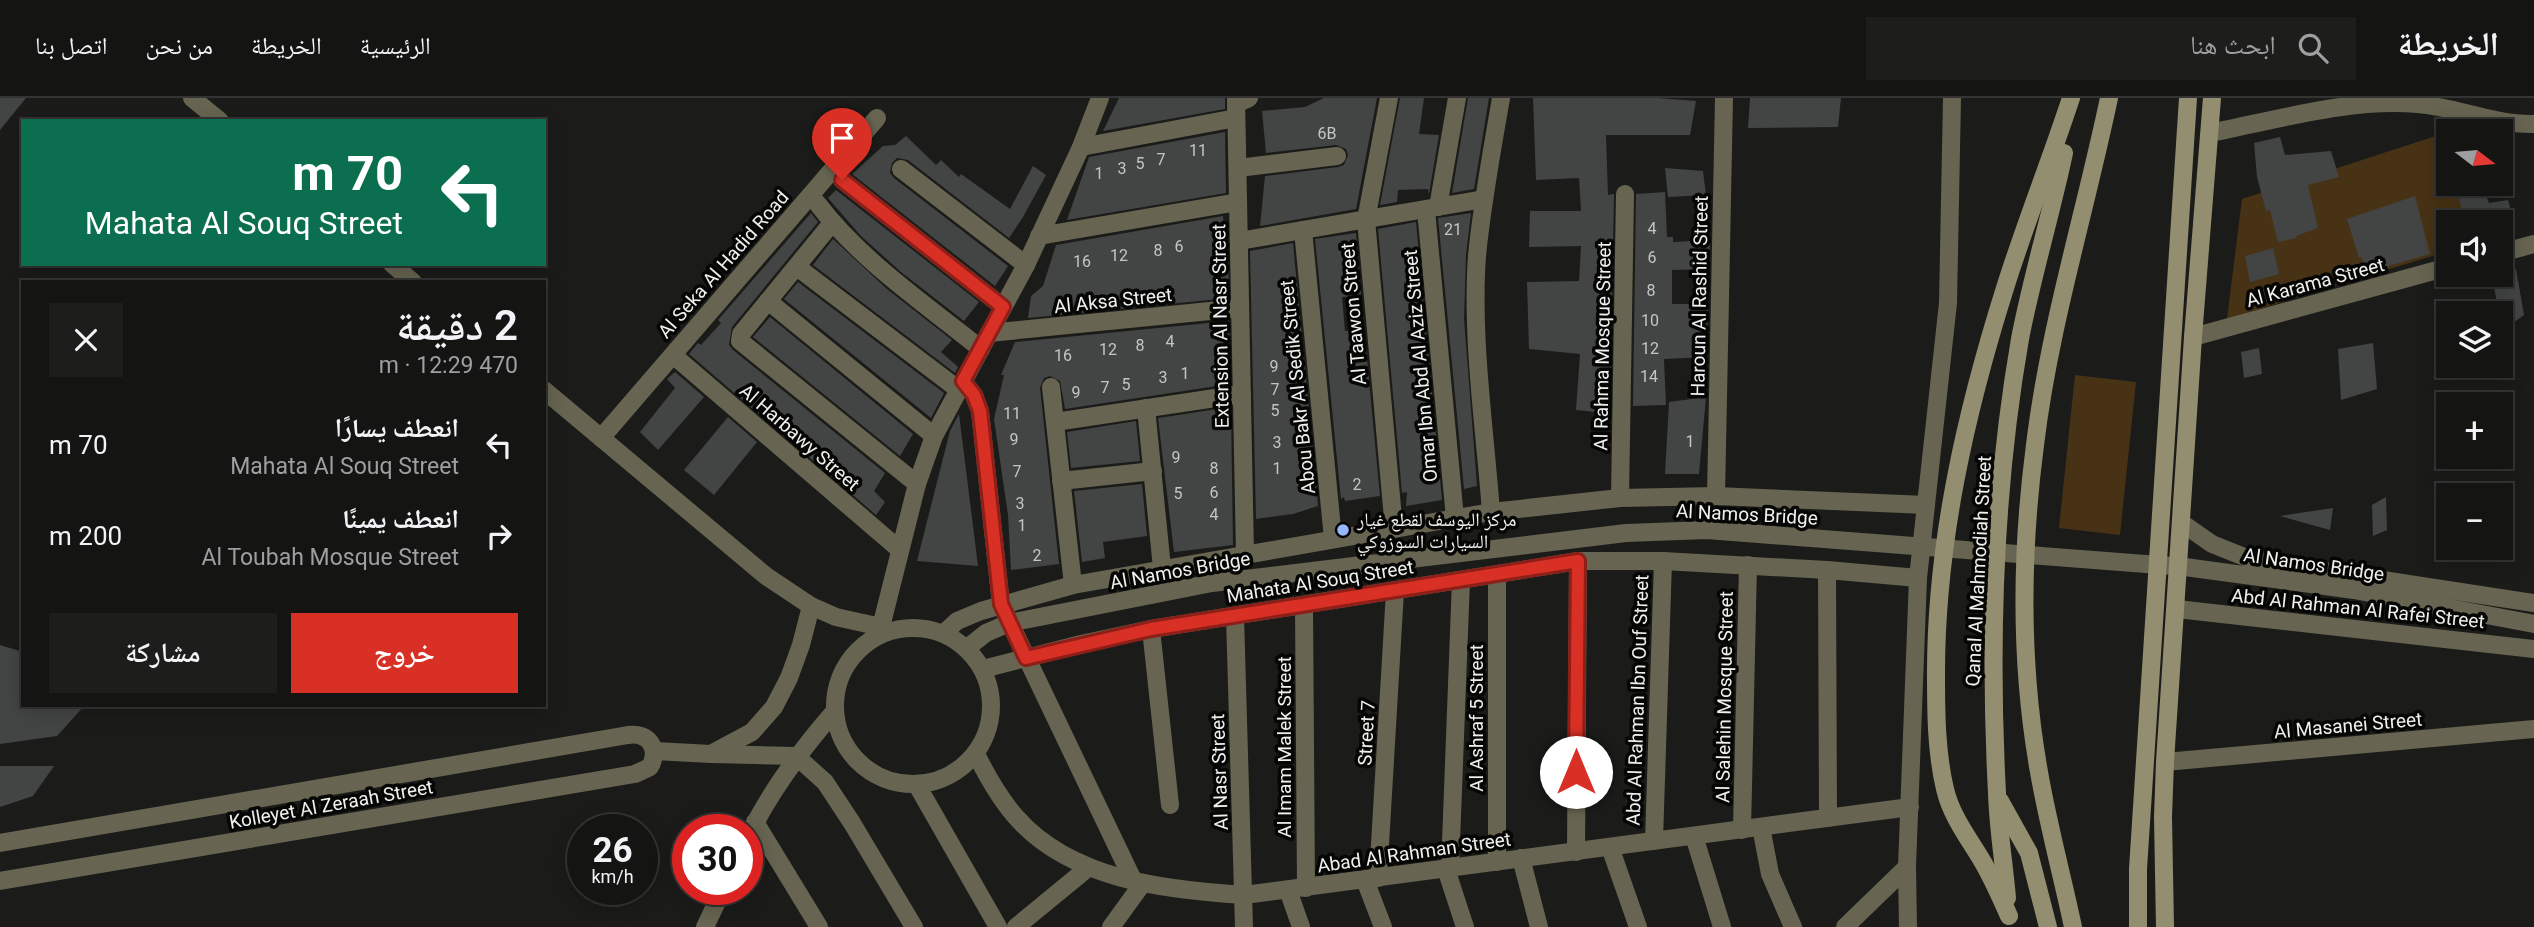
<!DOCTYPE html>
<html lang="ar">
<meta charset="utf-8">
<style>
:root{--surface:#141513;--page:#1d1e1c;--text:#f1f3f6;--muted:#9d9fa0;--line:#333433;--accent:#d93025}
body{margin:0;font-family:Roboto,"Noto Naskh Arabic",sans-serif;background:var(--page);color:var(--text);direction:rtl;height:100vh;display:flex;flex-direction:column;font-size:26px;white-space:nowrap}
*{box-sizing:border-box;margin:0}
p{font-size:23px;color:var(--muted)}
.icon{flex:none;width:38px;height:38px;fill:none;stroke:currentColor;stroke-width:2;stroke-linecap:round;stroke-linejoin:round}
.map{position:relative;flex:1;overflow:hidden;direction:ltr}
.sheet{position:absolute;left:21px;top:182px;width:525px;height:427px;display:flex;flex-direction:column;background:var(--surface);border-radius:0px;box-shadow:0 4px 18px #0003,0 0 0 2px var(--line);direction:rtl}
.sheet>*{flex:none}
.banner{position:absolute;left:21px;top:21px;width:525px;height:147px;border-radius:0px;box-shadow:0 4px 18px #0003,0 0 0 2px var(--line);direction:rtl;background:#0b6e4f;color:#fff;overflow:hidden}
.needle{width:46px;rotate:106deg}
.controls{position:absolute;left:2436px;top:21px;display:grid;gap:14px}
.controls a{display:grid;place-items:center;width:77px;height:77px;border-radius:0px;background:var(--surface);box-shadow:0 4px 18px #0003,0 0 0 2px var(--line);font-size:35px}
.speed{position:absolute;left:567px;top:716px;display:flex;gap:14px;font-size:35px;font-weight:700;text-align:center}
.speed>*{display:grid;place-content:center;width:91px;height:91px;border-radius:50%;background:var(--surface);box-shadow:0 4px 18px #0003,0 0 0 2px var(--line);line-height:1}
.speed small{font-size:18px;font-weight:400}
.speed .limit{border:10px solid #d22;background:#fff;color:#111}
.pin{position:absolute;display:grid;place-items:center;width:60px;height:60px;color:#fff;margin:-72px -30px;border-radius:50% 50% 50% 0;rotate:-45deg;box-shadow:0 0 7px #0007}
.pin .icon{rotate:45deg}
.me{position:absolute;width:77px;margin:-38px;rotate:0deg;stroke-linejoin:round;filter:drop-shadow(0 0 5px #0008)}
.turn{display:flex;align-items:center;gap:24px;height:147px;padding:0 28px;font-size:32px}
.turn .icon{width:91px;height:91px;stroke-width:2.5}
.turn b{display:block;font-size:49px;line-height:60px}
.round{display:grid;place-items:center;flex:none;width:74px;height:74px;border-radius:0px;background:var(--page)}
.headline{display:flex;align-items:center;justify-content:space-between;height:119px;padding:0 28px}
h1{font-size:42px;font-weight:600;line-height:52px}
.cta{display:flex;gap:14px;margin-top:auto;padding:14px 28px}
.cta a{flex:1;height:80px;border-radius:0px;background:var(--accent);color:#fff;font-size:28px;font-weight:600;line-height:80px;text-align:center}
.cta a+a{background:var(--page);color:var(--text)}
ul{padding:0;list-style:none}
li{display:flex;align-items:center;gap:21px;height:91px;padding:0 28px}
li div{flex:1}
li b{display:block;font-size:26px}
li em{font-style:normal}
header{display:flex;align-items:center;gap:42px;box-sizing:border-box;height:98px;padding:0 35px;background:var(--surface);border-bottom:2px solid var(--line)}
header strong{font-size:33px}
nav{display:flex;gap:38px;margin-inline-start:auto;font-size:24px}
.search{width:490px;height:63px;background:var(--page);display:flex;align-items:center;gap:18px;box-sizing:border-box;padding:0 24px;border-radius:0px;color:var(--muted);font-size:26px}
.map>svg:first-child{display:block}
.green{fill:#483215}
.building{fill:#424543}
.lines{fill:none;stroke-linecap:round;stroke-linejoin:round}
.minor{stroke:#676451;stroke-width:18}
.tertiary{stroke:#676451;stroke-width:18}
.secondary{stroke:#938e6f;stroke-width:18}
.route-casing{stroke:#8d1f18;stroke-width:18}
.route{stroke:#d93025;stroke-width:12}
.poi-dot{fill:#96b6fd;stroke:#060605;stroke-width:2.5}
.labels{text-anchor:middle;stroke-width:7;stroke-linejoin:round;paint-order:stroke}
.number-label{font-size:16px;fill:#c4c6c4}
.street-label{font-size:19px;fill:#f0f1ef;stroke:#060605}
.poi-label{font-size:19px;fill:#f0f1ef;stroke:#060605;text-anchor:start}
</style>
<header>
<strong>الخريطة</strong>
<div class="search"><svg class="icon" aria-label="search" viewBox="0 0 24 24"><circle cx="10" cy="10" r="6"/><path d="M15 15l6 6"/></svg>ابحث هنا</div>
<nav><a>الرئيسية</a><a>الخريطة</a><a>من نحن</a><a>اتصل بنا</a></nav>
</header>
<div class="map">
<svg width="2534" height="829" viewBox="0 0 2534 829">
<rect width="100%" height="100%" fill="#1b1c19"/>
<g class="green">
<path d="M2448 34V86H2480L2478 124H2448V153L2227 221 2242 101Z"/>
<path d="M2075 277 2136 284 2120 437 2059 430Z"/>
</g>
<g class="building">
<path d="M0 0H26L0 32Z"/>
<path d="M1119 0H1225V11L1103 33Z"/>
<path d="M1324 0H1377L1356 111 1260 128 1265 78 1338 69 1344 67 1348 57 1346 51 1336 47 1266 55 1262 13 1305 9Z"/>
<path d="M1400 0H1424L1419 36 1439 37 1429 96 1428 91 1398 92 1397 104 1380 107Z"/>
<path d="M1468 0H1489L1474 91 1452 95Z"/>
<path d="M1533 0H1658L1696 3 1690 37H1606L1608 97 1614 96 1610 309H1606V315L1576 312 1580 256 1529 251 1527 184 1579 183 1581 148 1529 149 1530 113H1581L1579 80 1536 82Z"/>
<path d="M1750 0H1841L1838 29 1748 30Z"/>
<path d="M1225 34 1226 95 1067 122 1089 59Z"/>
<path d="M906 38 936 67 941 62 959 79 961 76 1010 111 1033 68 1046 77 1023 119 1009 140 908 62 897 60 892 65 890 75 894 80 1008 168 995 188 852 76 883 48 895 47Z"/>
<path d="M2280 39 2285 57 2331 53 2339 79 2308 87 2318 130 2296 138 2297 140 2278 144 2270 112 2266 113 2257 79 2254 45Z"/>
<path d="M1665 70 1703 73 1706 97 1668 99Z"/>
<path d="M836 92 979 204 964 223 901 174 861 138 828 100Z"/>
<path d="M2472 92 2474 99 2486 97 2489 105 2508 102 2514 124H2465L2458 96Z"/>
<path d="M1665 94 1667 139H1673V144L1710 142 1709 171 1672 172V206H1708L1707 259 1664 261 1666 307 1633 308 1636 96Z"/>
<path d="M2415 98 2430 156 2367 174 2361 159 2359 160 2347 121Z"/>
<path d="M811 115 818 124 732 229 729 247 733 252 885 375 874 393 885 404 876 417 689 256 698 245 701 247 721 225 718 222Z"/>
<path d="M1471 115 1466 157 1464 221 1477 388 1464 391 1438 120Z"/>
<path d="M1223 118 1225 154H1228L1229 200 1028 220 1031 198 1043 188 1056 147Z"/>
<path d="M1416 124 1442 402 1406 408 1407 394 1402 395 1378 131Z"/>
<path d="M1356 135 1361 198 1342 199 1345 233 1364 230 1380 398 1345 403 1344 399 1341 401 1315 141Z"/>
<path d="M833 141 887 191 952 242 941 254 958 269 955 275 813 167Z"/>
<path d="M1293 145 1318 408 1293 416 1256 421 1250 153Z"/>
<path d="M2273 150 2279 176 2250 184 2245 158Z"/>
<path d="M2516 171 2524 217 2502 233 2501 215H2499L2492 179Z"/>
<path d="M798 184 944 295 931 320 784 201Z"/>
<path d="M770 219 913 336 900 358 753 239Z"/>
<path d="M1229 223 1230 286 1065 311 1060 283 1050 278 1044 280 1040 290 1059 466 1011 472 1008 417 994 321 1004 277H1001L1015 244Z"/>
<path d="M2373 245 2377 291 2341 302 2338 251Z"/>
<path d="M2259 250 2262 276 2244 280 2241 254Z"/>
<path d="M675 274 704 299 658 352 640 334 675 290 667 281Z"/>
<path d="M1706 299 1699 376H1665L1669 304Z"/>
<path d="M1231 309 1233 447 1174 454 1158 320Z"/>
<path d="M959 316 978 468 917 463 950 333Z"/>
<path d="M728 319 757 344 714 397 684 372Z"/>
<path d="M1136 323 1140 363 1071 370 1067 334Z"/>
<path d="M1142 386 1147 438 1103 444 1105 460 1082 464 1074 393Z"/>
<path d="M2386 399 2387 432 2373 438 2372 407Z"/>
<path d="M2333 410 2330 432 2280 418Z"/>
<path d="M0 547 23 554V607H85L57 638 0 646Z"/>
<path d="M0 668H54L33 698 0 709Z"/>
</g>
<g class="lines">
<g class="minor">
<path d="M192 0 220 23"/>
<path d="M1389 0 1366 122 1394 431"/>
<path d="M1236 6 1249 0"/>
<path d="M2210 35C2277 22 2350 0 2418 6 2457 9 2494 27 2534 26"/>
<path d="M1081 49 1236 20"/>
<path d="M1238 70 1337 58"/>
<path d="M901 71 1026 167"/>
<path d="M842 82 1003 209"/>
<path d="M817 105C861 163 924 205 981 251"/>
<path d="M1438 109 1457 0"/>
<path d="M1426 112 1455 420"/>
<path d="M832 125 741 236 740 243 917 386"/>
<path d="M1303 132 1333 441"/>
<path d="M1039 138 1238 104"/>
<path d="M1239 143 1484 101"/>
<path d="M2501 155 2534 146"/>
<path d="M392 166 413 184"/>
<path d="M797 169 959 292"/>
<path d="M768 203 934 338"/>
<path d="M989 235 1240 210"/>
<path d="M2193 239 2448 169"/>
<path d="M673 257 900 452"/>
<path d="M963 283 974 297 980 313 1001 506 1133 782"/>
<path d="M1051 289 1073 487"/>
<path d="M544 292 766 478 811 508 836 519 881 529 888 533"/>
<path d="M1146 310 1162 470"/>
<path d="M1055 324 1242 296"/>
<path d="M601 340 877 20"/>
<path d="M1061 383 1153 373"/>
<path d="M1716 398 1724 0"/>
<path d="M1620 400 1625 96"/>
<path d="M1491 414C1485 333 1471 239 1477 158 1482 105 1492 53 1501 0"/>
<path d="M1827 472 1828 720"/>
<path d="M1304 507 1306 790"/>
<path d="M881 529 917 386 934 338 1026 167 1081 49 1100 0"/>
<path d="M1151 531 1170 707"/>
<path d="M655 653 711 656 752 634 774 609 789 580 801 547 811 508"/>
<path d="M711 656 796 658 825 684 852 725 914 829"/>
<path d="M976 656C987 678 999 700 1016 719 1071 782 1166 792 1244 797L1910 709"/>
<path d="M2165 664 2534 631"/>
<path d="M917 687 998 829"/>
<path d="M755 724 819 829"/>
<path d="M1761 729 1770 776 1793 829"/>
<path d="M1742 732 1748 467"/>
<path d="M1694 738 1722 829"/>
<path d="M747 741C770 693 800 653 834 614"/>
<path d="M1654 743 1663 463"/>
<path d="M0 745 628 637C649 634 660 651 650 669L635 676 0 783"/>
<path d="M1610 749 1638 829"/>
<path d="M1576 754 1578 463"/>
<path d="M1521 760 1539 829"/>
<path d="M1497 764V477"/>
<path d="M1450 770 1461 482"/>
<path d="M1446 771 1465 829"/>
<path d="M1378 780 1395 493"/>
<path d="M1365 782 1383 829"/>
<path d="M1288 792 1301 829"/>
<path d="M705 829 723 791"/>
<path d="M1016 829 1089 769"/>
<path d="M1111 829 1143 785"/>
<path d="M1845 829 1907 769"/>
</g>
<g class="tertiary">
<path d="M1236 0 1245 456"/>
<path d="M2182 425 2212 446 2252 462 2534 505"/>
<path d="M2177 511 2534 551"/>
<path d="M1235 518 1244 829"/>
<circle cx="913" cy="608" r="78"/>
<path d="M944 535 957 523 981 513 1073 487 1491 414 1620 400 1716 398 1926 407"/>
<path d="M967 550 986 535 1009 525 1212 485 1626 435 1707 432 2185 469 2354 492 2534 526"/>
<path d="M983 571 1081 546 1151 531 1578 463H1663L1827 472 1918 480"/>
<path d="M1908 829 1907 769 1918 480 1948 205 1952 0"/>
</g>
<g class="secondary">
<path d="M2000 703 2029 755 2048 829"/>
<path d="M2007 800C2004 765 1998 730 1997 695 1989 543 1994 390 2020 241 2032 178 2051 117 2064 55"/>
<path d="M2009 818C2000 798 1992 779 1981 761 1967 738 1951 717 1945 691 1936 653 1936 613 1936 575 1936 444 1966 314 2005 190 2025 126 2050 64 2071 0"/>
<path d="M2073 829C2062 777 2048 726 2039 674 2020 567 2021 454 2035 347 2049 230 2085 115 2109 0"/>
<path d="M2138 829V771L2188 0"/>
<path d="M2165 829 2163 719 2165 664 2193 239 2212 0"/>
</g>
</g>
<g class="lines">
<g class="route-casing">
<path id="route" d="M842 82 1003 209 963 283 974 297 980 313 1001 506 1026 560 1151 531 1578 463 1576 674"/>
</g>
<use href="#route" class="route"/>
</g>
<circle class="poi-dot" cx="1343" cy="432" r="7"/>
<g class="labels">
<g class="number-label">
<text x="1327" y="41">6B</text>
<text x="1198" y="58">11</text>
<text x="1161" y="67">7</text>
<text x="1140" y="71">5</text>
<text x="1122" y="76">3</text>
<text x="1099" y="81">1</text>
<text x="1652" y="136">4</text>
<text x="1453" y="137">21</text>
<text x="1179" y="154">6</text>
<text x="1158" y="158">8</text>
<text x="1119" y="163">12</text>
<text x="1652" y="165">6</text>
<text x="1082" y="169">16</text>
<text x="1651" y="198">8</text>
<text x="1650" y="228">10</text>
<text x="1170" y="249">4</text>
<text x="1140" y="253">8</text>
<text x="1650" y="256">12</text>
<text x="1108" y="257">12</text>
<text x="1063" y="263">16</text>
<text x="1274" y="274">9</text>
<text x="1185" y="281">1</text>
<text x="1649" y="284">14</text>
<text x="1163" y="285">3</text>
<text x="1126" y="292">5</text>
<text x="1105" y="295">7</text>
<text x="1275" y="297">7</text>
<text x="1076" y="300">9</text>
<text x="1275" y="318">5</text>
<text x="1012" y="321">11</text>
<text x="1014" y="347">9</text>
<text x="1690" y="349">1</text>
<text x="1277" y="350">3</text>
<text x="1176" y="365">9</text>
<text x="1214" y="376">8</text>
<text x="1277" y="376">1</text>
<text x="1017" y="379">7</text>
<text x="1357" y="392">2</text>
<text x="1214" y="400">6</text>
<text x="1178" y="401">5</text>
<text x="1020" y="411">3</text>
<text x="1214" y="422">4</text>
<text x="1022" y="433">1</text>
<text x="1037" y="463">2</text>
</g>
<g class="street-label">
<text transform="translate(723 166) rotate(-49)" y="7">Al Seka Al Hadid Road</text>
<text transform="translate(2315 184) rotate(-15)" y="7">Al Karama Street</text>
<text transform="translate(1699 198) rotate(-89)" y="7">Haroun Al Rashid Street</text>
<text transform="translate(1113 202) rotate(-6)" y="7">Al Aksa Street</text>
<text transform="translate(1353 216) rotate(-95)" y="7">Al Taawon Street</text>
<text transform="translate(1220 228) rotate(-91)" y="7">Extension Al Nasr Street</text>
<text transform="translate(1602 248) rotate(-89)" y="7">Al Rahma Mosque Street</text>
<text transform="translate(1420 268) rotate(-95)" y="7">Omar Ibn Abd Al Aziz Street</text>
<text transform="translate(1297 289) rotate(-96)" y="7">Abou Bakr Al Sedik Street</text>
<text transform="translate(800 339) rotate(41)" y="7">Al Harbawy Street</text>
<text transform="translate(1747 416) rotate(3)" y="7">Al Namos Bridge</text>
<text transform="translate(2314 466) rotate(8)" y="7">Al Namos Bridge</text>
<text transform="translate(1180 472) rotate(-10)" y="7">Al Namos Bridge</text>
<text transform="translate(1978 473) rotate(-87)" y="7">Qanal Al Mahmodiah Street</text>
<text transform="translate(1320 483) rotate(-9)" y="7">Mahata Al Souq Street</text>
<text transform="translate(2358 510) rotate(6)" y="7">Abd Al Rahman Al Rafei Street</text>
<text transform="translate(1724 599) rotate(-89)" y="7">Al Salehin Mosque Street</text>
<text transform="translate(1637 602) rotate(-88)" y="7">Abd Al Rahman Ibn Ouf Street</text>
<text transform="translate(1476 620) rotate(-90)" y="7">Al Ashraf 5 Street</text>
<text transform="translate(2348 627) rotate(-5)" y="7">Al Masanei Street</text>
<text transform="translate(1366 635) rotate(-87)" y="7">Street 7</text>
<text transform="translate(1284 649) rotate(-90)" y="7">Al Imam Malek Street</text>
<text transform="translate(1219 674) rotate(-92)" y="7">Al Nasr Street</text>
<text transform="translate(331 706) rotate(-10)" y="7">Kolleyet Al Zeraah Street</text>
<text transform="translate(1414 754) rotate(-8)" y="7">Abad Al Rahman Street</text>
</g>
<g class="poi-label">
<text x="1357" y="428">مركز اليوسف لقطع غيار<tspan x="1357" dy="22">السيارات السوزوكي</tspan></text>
</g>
</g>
</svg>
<div class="controls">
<a><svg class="needle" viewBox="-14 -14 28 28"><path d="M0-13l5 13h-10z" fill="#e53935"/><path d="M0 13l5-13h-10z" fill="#9d9fa0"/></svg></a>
<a><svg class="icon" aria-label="sound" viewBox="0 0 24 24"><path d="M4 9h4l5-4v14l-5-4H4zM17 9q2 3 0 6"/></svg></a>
<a><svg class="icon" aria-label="layers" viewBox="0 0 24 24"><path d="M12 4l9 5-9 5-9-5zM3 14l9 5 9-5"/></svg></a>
<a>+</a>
<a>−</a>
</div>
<div class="speed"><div>26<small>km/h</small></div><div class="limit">30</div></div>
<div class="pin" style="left:842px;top:82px;background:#d93025"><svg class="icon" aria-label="arrive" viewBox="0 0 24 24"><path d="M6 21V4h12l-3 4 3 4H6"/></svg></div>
<svg class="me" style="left:1576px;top:674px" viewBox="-20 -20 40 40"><circle r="19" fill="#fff"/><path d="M0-13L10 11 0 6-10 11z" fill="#d93025"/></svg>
<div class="banner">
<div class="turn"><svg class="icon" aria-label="left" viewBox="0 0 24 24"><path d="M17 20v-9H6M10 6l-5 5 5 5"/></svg><div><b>70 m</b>Mahata Al Souq Street</div></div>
</div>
<section class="sheet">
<div class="headline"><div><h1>2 دقيقة</h1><p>470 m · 12:29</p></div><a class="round"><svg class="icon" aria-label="close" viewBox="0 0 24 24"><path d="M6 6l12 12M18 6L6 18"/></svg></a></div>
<ul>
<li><svg class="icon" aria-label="left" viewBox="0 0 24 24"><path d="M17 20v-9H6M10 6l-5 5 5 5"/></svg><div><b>انعطف يسارًا</b><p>Mahata Al Souq Street</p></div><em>70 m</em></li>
<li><svg class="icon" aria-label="right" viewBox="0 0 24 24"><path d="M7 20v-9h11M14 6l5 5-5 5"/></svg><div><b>انعطف يمينًا</b><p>Al Toubah Mosque Street</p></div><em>200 m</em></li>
</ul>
<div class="cta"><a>خروج</a><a>مشاركة</a></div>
</section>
</div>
